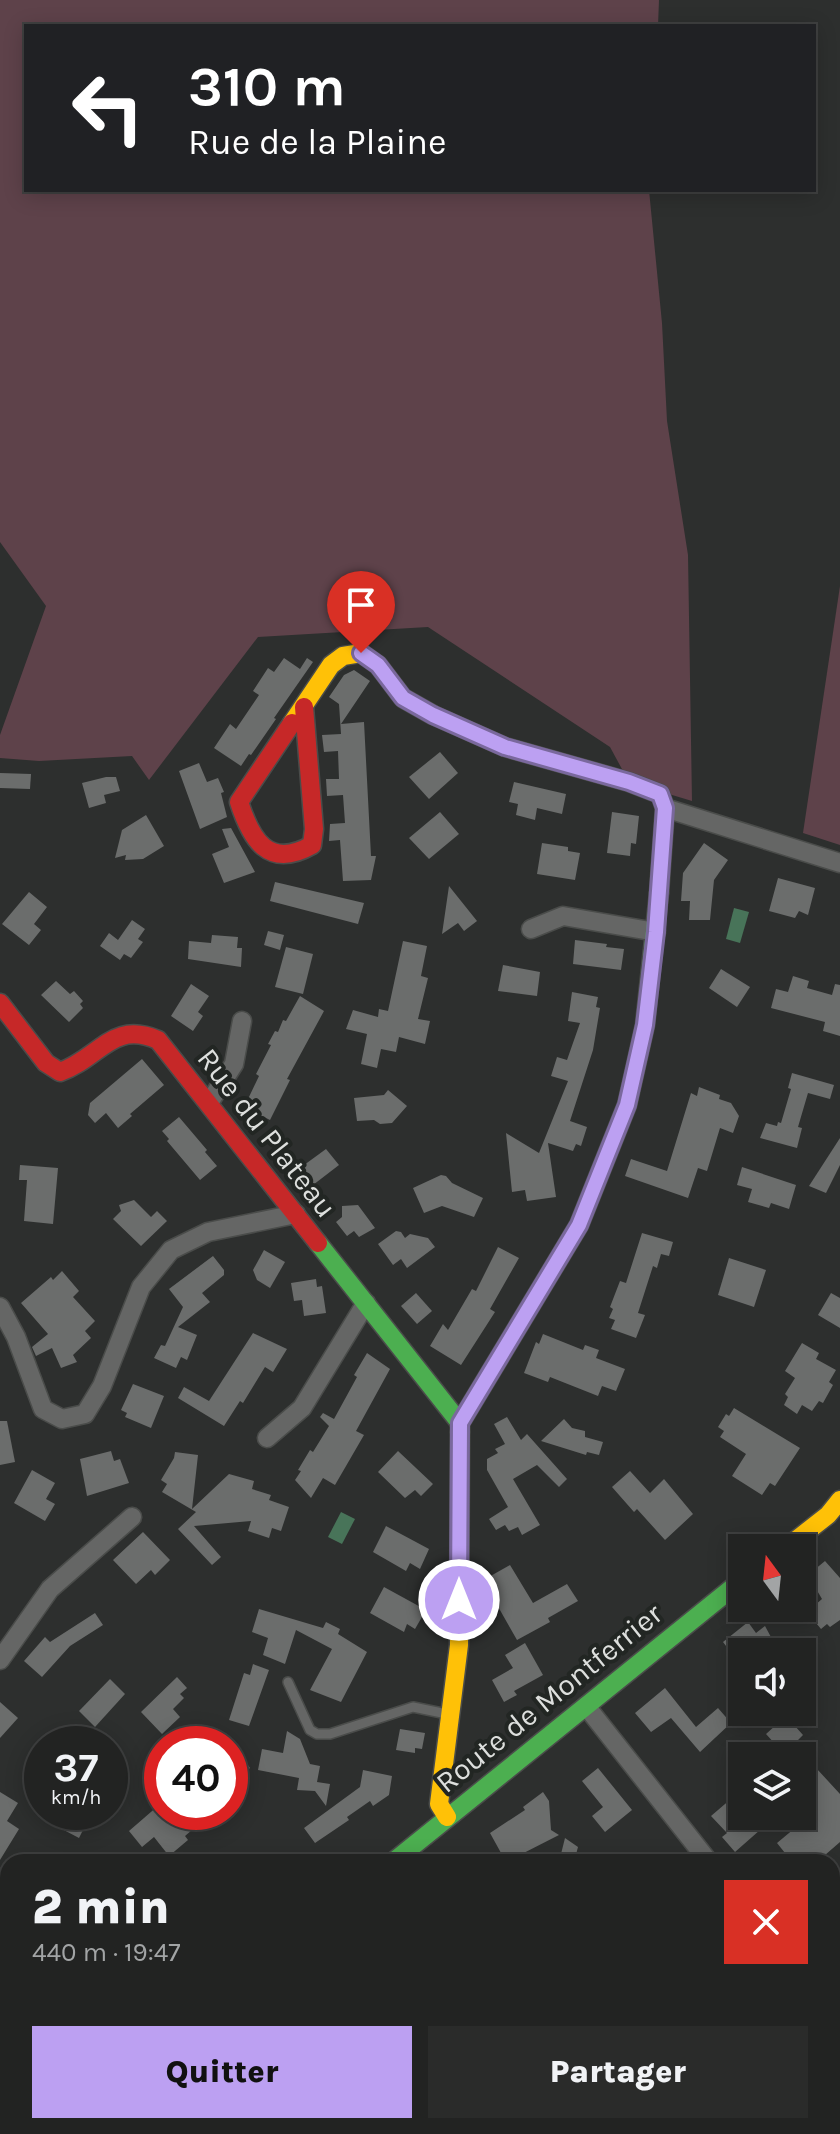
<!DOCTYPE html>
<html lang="fr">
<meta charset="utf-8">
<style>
:root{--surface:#222322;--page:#2a2b2a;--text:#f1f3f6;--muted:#a2a4a5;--line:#3f4040;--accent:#bca0f2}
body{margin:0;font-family:Karla,sans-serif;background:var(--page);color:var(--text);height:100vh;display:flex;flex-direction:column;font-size:30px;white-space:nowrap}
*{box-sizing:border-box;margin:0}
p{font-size:26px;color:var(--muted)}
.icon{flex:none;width:44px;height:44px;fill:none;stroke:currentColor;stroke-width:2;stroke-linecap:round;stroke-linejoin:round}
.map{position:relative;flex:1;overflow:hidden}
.details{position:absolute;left:0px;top:1854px;width:840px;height:280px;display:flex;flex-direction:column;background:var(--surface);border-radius:24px 24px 0 0;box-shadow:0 4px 20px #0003,0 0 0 2px var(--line)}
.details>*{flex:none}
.top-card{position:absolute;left:24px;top:24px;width:792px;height:168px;border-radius:0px;box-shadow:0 4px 20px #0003,0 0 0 2px var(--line);background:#202124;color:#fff;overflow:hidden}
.needle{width:52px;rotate:345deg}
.fabs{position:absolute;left:728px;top:1534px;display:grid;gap:16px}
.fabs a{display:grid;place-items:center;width:88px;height:88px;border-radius:0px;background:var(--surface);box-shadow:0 4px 20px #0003,0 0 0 2px var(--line);font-size:40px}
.speed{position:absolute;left:24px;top:1726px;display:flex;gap:16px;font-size:40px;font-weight:700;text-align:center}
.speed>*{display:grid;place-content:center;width:104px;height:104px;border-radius:50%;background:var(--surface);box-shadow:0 4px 20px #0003,0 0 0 2px var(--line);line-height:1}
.speed small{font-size:20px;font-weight:400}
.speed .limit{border:12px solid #d22;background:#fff;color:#111}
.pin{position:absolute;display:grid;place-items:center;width:68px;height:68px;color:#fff;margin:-82px -34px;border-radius:50% 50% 50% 0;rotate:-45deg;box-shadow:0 0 8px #0007}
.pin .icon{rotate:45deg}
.me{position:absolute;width:88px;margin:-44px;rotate:0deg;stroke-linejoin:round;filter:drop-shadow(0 0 6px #0008)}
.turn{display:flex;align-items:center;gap:28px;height:168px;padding:0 32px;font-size:36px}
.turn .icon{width:104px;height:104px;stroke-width:2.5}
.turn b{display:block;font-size:56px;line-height:68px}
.round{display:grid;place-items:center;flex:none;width:84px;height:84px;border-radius:0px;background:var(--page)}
.summary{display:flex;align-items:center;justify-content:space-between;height:136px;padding:0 32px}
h1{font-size:48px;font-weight:800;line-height:60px}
.action{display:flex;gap:16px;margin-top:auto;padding:16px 32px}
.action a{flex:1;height:92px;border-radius:0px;background:var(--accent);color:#111;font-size:32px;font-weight:800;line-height:92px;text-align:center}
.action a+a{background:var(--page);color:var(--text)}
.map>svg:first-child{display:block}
.green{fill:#5e424a}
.water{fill:#487459}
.building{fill:#6b6d6c}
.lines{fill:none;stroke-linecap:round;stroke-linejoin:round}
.lane-casing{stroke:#4a4c4a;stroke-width:12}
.street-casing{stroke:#4a4c4a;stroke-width:21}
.fast-casing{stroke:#4a4c4a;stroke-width:21}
.slow-casing{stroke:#4a4c4a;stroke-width:21}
.jam-casing{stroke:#4a4c4a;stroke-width:21}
.lane{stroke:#656665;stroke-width:9}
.street{stroke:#656665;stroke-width:18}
.fast{stroke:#4caf50;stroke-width:18}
.slow{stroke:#ffc107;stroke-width:18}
.jam{stroke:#c62828;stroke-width:18}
.route-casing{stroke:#7a689d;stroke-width:20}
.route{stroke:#bca0f2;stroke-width:14}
.labels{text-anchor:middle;stroke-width:8;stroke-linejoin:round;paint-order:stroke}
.street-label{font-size:30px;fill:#dddfdd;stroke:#222623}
</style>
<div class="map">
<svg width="840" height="2134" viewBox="0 0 840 2134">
<rect width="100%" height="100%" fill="#2d2f2e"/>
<g class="green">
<path d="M0 0H659L658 26H26V190H649L662 323 667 421 688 555 692 801 629 782 610 747 428 627 258 637 149 780 132 756 39 761 0 758V735L46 606 0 542Z"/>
<path d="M840 586V845L803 833Z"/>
</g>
<g class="water">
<path d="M734 908 749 912 740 943 726 939Z"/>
<path d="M341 1512 355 1519 342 1544 328 1537Z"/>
</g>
<g class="building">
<path d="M284 658 300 669 307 658 313 662 274 718 276 719 251 755 249 754 241 766 214 748 230 724 236 729 259 695 253 691 268 668 274 672Z"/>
<path d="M354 670 370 681 341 724 364 722 371 856H376L371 880 343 881 340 840 329 841 330 824 345 823 343 795 327 796 326 779H339L338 751 324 752 322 735 341 734 339 704 329 697 344 675Z"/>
<path d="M440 752 458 773 429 799 409 777Z"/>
<path d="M199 763 207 782 218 778 224 792 221 793 227 817 200 829 179 771Z"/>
<path d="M0 773 31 774 30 789 0 788Z"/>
<path d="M106 777H116L120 791 104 795 106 803 89 808 82 783Z"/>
<path d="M514 782 566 794 562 814 537 808 535 820 516 815 518 804 509 802Z"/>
<path d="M440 812 459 834 429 859 409 838Z"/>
<path d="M612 812 639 816 636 844 631 843 630 856 607 853Z"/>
<path d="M146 815 164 846 143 859 125 860 126 855 115 858 122 830Z"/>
<path d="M231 828 255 872 224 883 212 854 229 847 222 829Z"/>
<path d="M542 843 568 847V851L580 853 575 880 537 874Z"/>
<path d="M704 843 728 860 714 880 710 920H689L690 901H681L683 873Z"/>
<path d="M778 878 815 888 808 915 799 911 795 918 769 911Z"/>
<path d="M275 882 364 903 358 924 270 901Z"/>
<path d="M449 886 477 921 464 931 458 923 442 934Z"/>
<path d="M29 892 47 907 34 924 41 930 29 945 2 924Z"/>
<path d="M132 920 145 929 138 939 143 942 131 958 124 954 120 960 100 946 109 933 118 940Z"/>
<path d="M268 931 284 935 280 950 264 945Z"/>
<path d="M212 935 238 937 237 948H242L241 967 188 959 189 941 211 943Z"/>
<path d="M575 940 607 944 606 947 624 949 621 970 573 964Z"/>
<path d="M403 941 427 946 421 976 428 978 418 1019 430 1021 425 1044 399 1037 396 1052 381 1049 377 1068 361 1064 367 1034 346 1029 353 1010 378 1017 379 1009 388 1011Z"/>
<path d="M286 947 313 954 303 994 275 987Z"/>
<path d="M503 965 540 972 537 996 498 991Z"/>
<path d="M721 969 750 987 737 1007 709 988Z"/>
<path d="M793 976 809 981 807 988 832 995 835 984 840 985V1036L823 1031 825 1022 771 1008 776 989 788 992Z"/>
<path d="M56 981 70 994 74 991 83 1001 80 1004 83 1008 69 1022 41 995Z"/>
<path d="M191 984 209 996 198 1012 203 1016 193 1031 171 1016Z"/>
<path d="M572 992 598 997 596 1007 600 1008 593 1050 570 1121 587 1127 581 1146 576 1144 573 1151 548 1143 556 1197 527 1201 525 1190 512 1192 506 1133 539 1153 568 1081 551 1076 557 1057 567 1060 580 1023 568 1021Z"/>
<path d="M300 996 324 1011 287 1079 290 1080 270 1120 248 1109 252 1100 248 1099 259 1076 256 1074 271 1045 268 1044 275 1031 278 1032 283 1020 286 1021Z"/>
<path d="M142 1059 164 1085 130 1114 132 1116 118 1128 106 1113 95 1123 88 1115 90 1103Z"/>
<path d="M792 1073 834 1085 830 1099 808 1093 798 1127 802 1128 797 1148 760 1138 766 1123 777 1126 778 1122 781 1123 791 1089 788 1088Z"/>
<path d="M699 1087 720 1095 719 1099 731 1103 739 1116 733 1133 720 1128 707 1171 698 1168 688 1198 625 1176 631 1159 667 1171 691 1093 697 1096Z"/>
<path d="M388 1090 407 1106 392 1123 380 1124 374 1120 357 1121 354 1098 384 1095Z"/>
<path d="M179 1117 207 1150 205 1152 217 1166 200 1180 167 1141 169 1139 162 1131Z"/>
<path d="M840 1138V1165L826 1193 809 1186Z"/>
<path d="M326 1149 339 1165 313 1185 300 1168Z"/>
<path d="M20 1165 58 1168 53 1224 24 1221 27 1180H19Z"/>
<path d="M742 1167 796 1185 789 1209 771 1203 769 1208 748 1202 752 1189 737 1185Z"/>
<path d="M441 1175 446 1176 452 1183 483 1198 474 1217 442 1206 424 1213 413 1188Z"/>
<path d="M134 1200 151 1217 157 1211 167 1221 141 1246 113 1219 121 1211 119 1205Z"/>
<path d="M358 1205 375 1228 359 1237 354 1231 347 1236 336 1222 342 1217V1206Z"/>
<path d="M396 1231 401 1232 405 1238 410 1234 428 1238 435 1247 407 1268 401 1259 393 1265 378 1244Z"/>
<path d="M642 1233 673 1242 669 1256 661 1254 657 1268 653 1266 638 1313 645 1315 636 1338 611 1329 615 1320 609 1318 613 1309 610 1307 620 1281 626 1283Z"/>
<path d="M498 1247 519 1258 490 1309 495 1312 461 1365 430 1346 443 1324 448 1330 472 1289 476 1291Z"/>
<path d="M264 1250 285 1262 270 1288 257 1280 253 1270Z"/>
<path d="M213 1256 224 1270V1275L202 1293 210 1302 178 1327 197 1335 187 1360 181 1357 176 1368 154 1358 161 1345 165 1346 183 1307 169 1289Z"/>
<path d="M729 1258 766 1270 754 1307 718 1295Z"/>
<path d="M62 1271 79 1291 73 1297 95 1321 85 1331 91 1338 73 1355 77 1362 61 1368 52 1348 36 1356 32 1347 48 1334 21 1303 51 1277 53 1280Z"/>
<path d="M316 1279 317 1287 322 1286 326 1313 304 1316 302 1300 294 1301 291 1283Z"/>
<path d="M416 1293 432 1311 417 1324 401 1306Z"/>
<path d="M831 1293 840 1298V1328L818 1315Z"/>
<path d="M253 1333 287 1349 273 1372 265 1367 243 1403 240 1401 224 1426 178 1398 184 1387 209 1401Z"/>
<path d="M543 1334 583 1350 585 1345 599 1350 596 1358 625 1369 616 1391 602 1386 598 1396 550 1377 548 1382 524 1373 536 1342 539 1344Z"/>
<path d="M802 1343 819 1353 816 1359 836 1370 829 1382 833 1385 823 1403 819 1401 812 1411 802 1405 797 1414 784 1405 788 1397 785 1394 795 1378 785 1371Z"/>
<path d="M367 1353 390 1369 356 1431 364 1435 335 1485 323 1478 311 1498 295 1480 301 1471 298 1470 310 1450 313 1452 329 1426 320 1417 323 1413 334 1419 357 1377 354 1375Z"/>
<path d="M133 1384 164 1396 151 1428 125 1417 127 1413 121 1410Z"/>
<path d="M734 1408 800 1448 775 1486 770 1483 762 1495 732 1476 746 1454 720 1437 724 1431 718 1427 726 1414 729 1416Z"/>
<path d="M507 1417 521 1440 527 1434 567 1479 559 1487 537 1465 513 1479 540 1525 522 1535 518 1527 509 1531 505 1525 496 1530 489 1519 508 1507 487 1470V1459L498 1453 495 1449 505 1444 494 1424Z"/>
<path d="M564 1419 572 1428 585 1431V1437L603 1442 599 1455 587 1452 586 1455 541 1441Z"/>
<path d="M0 1421H7L15 1462 0 1465Z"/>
<path d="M111 1451 114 1461 120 1459 129 1483 87 1496 80 1459Z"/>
<path d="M398 1451 433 1484 421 1496 415 1490 405 1498 378 1472Z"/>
<path d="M175 1452 198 1455 192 1509 229 1474 254 1481 252 1489 271 1495 269 1500 289 1507 281 1531 272 1528 269 1538 248 1531 251 1521 194 1526 221 1557 212 1565 178 1529 196 1512 162 1492 167 1484 161 1480 174 1458Z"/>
<path d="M32 1470 55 1483 46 1499 55 1504 45 1521 14 1503Z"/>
<path d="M630 1471 650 1493 664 1479 693 1514 665 1540 637 1509 634 1512 612 1487Z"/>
<path d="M386 1526 429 1549 420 1569 410 1563 406 1571 373 1552Z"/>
<path d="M143 1532 170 1560 155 1575 151 1570 136 1584 113 1560Z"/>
<path d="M825 1561 840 1578V1620L830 1627 827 1624 821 1629 807 1612 822 1599 808 1575Z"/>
<path d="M510 1565 533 1603 567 1584 578 1601 548 1618 550 1622 517 1640 492 1596 475 1606V1570L487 1578Z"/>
<path d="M384 1587 426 1610 415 1629 407 1624 404 1632 370 1613Z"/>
<path d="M259 1609 323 1628 326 1622 340 1629 338 1634 367 1652 341 1702 310 1690 332 1649 296 1630 285 1664 263 1655 268 1638 252 1632Z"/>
<path d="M95 1613 103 1625 70 1646 42 1677 24 1661 45 1637 50 1642Z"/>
<path d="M748 1622 756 1633 765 1626 772 1639 765 1644 770 1652H742V1667L723 1642Z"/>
<path d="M525 1643 543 1675 514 1691 517 1695 504 1702 492 1680 513 1668 505 1655Z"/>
<path d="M253 1664 269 1670 249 1726 229 1720 244 1673 250 1675Z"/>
<path d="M177 1677 187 1688 180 1694 184 1698 173 1709 180 1717 162 1734 141 1712Z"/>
<path d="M110 1679 125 1694 95 1727 79 1711Z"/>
<path d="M665 1688 696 1727 718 1708 731 1723 700 1752 671 1718 651 1732 635 1713Z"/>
<path d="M0 1702 18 1718 0 1738Z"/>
<path d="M786 1716 803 1735 794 1744 840 1794V1842L817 1862H774L785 1853 777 1843 795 1828 784 1816H802V1756H786L766 1734Z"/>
<path d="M400 1729 425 1733 422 1749 415 1748V1753L396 1750Z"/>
<path d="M287 1731 300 1739 310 1764 320 1766 317 1782 330 1784 326 1806 315 1791 297 1790 299 1778 258 1770 262 1749 283 1753Z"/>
<path d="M230 1741 250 1768 230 1784Z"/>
<path d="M598 1768 632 1810 605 1832 592 1816 603 1807 582 1781Z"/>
<path d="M363 1770 392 1776 389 1795 373 1806 370 1801 347 1817 349 1820 315 1843 304 1828 360 1787Z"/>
<path d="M0 1792 18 1803 7 1821 19 1829 0 1860Z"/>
<path d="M543 1792 549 1801 551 1830 559 1835 506 1862 490 1833 525 1810 523 1807Z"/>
<path d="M732 1798 742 1810V1816H748L760 1830 735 1852 722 1837 727 1833 711 1816Z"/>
<path d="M159 1805 162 1812H213L185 1836 188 1840 169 1856 154 1837 142 1847 129 1831Z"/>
<path d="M65 1812H92L79 1838 60 1828Z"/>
<path d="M565 1838 578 1847 574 1862H559Z"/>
</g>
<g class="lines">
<g class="lane-casing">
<g id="lane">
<path d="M288 1682 310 1730 317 1734H330L413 1707 447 1714"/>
<path d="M542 2134 551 2126"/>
</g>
</g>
<g class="street-casing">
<g id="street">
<path d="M665 808 840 863"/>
<path d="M531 929 563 916 656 932"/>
<path d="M209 1103 234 1064 242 1021"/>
<path d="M0 1307 16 1337 43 1409 62 1419 85 1414 102 1386 141 1287 171 1250 208 1232 296 1214"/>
<path d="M267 1438 302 1408 366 1303"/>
<path d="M0 1660 50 1589 132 1517"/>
<path d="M586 1706 709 1862"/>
<path d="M0 1878 8 1881"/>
<path d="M832 2112 840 2115"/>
<path d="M514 2126 523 2134"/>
<path d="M350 2134 356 2126"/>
</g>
</g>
<g class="fast-casing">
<g id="fast">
<path d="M318 1243 460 1423"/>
<path d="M460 1432V1423L579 1225 627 1105 645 1025 659 893"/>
<path d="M393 1862 742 1580"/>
</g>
</g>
<g class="slow-casing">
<g id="slow">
<path d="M292 723 331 665 343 656 361 653 378 665 403 698 433 715 505 747 629 782 660 794 665 808 659 893"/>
<path d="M786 1548 828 1515 840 1500"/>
<path d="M447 1817 439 1804 459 1645 460 1432"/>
<path d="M63 2134 72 2126"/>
</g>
</g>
<g class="jam-casing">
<g id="jam">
<path d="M292 723 239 802C251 839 268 870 312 845L314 829 304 707"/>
<path d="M0 1003 46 1063 60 1072C100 1058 112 1020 158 1040L318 1243"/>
</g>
</g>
<use href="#lane" class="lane"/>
<use href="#street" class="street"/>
<use href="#fast" class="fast"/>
<use href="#slow" class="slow"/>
<use href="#jam" class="jam"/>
</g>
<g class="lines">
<g class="route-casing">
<path id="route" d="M361 653 378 665 403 698 433 715 505 747 629 782 660 794 665 808 656 932 645 1025 627 1105 579 1225 460 1423 459 1600"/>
</g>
<use href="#route" class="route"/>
</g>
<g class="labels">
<g class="street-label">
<text transform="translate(267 1133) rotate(52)" y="10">Rue du Plateau</text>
<text transform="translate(549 1698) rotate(-39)" y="10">Route de Montferrier</text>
</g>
</g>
</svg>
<div class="fabs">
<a><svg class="needle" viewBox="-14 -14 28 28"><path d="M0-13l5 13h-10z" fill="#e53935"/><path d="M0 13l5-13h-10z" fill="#a2a4a5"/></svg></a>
<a><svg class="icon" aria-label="sound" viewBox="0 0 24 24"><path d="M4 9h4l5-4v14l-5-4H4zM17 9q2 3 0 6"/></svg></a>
<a><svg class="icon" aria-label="layers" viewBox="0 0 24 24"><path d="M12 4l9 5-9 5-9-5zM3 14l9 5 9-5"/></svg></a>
</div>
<div class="speed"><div>37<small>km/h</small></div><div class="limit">40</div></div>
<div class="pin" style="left:361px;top:653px;background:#d93025"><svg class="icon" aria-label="arrive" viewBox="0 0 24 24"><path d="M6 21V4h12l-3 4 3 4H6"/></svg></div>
<svg class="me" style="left:459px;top:1600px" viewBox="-20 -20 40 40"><circle r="17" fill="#bca0f2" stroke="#fff" stroke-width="3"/><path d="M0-11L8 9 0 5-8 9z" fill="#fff"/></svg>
<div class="top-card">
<div class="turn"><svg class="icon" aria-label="left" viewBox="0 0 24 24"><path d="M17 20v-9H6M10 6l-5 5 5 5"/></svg><div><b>310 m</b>Rue de la Plaine</div></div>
</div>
<section class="details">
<div class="summary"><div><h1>2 min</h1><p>440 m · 19:47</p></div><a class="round" style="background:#d93025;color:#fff"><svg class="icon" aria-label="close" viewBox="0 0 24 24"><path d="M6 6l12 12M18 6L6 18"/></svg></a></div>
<div class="action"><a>Quitter</a><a>Partager</a></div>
</section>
</div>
